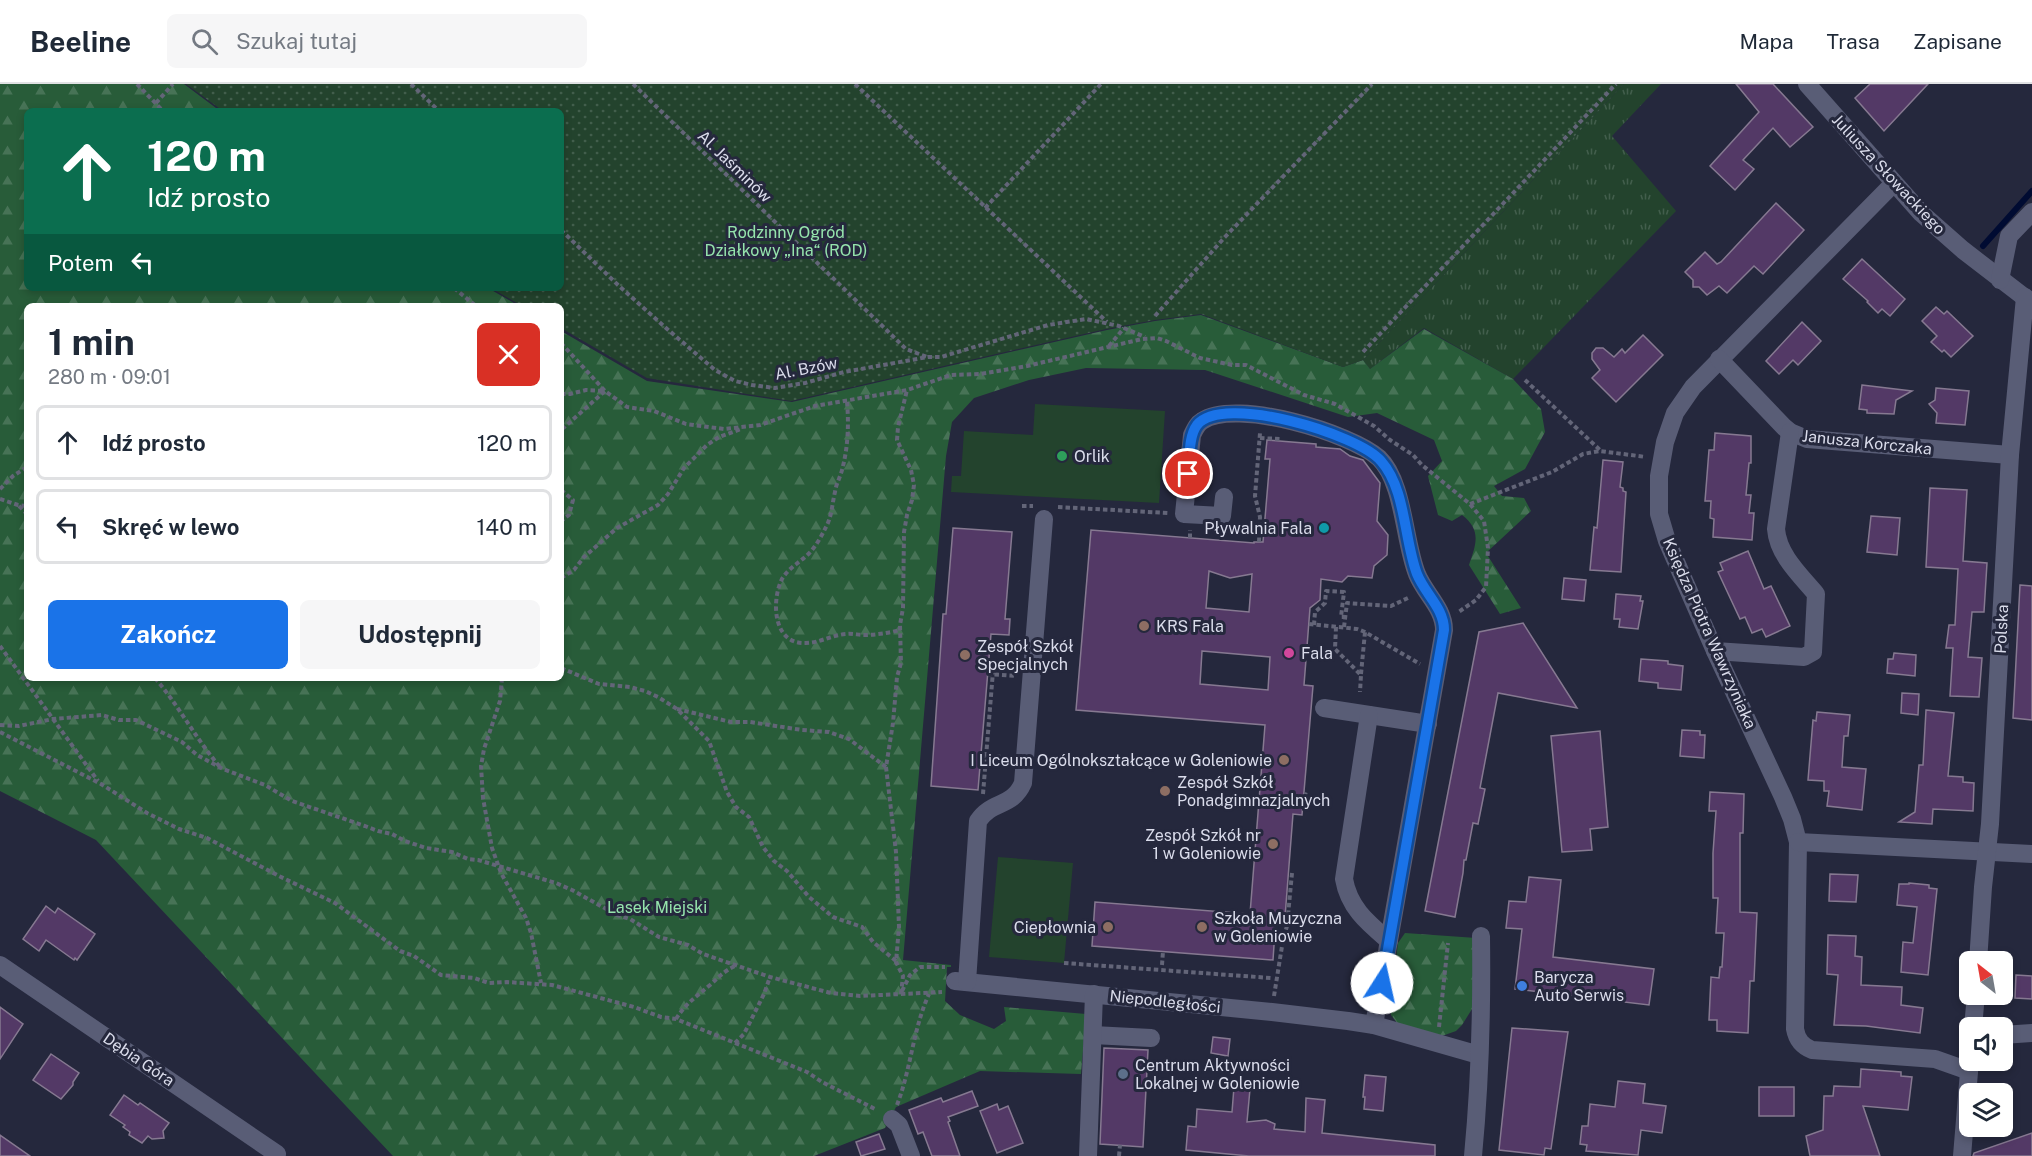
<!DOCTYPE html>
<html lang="pl">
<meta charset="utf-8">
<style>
:root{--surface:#fff;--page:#f6f6f7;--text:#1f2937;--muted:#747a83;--line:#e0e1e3;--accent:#1a73e8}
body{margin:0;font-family:"Public Sans",sans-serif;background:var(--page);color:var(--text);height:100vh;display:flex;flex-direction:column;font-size:22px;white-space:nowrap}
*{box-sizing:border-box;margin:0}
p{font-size:20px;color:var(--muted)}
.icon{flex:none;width:33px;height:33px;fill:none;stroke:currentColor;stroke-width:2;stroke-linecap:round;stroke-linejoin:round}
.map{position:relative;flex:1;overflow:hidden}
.panel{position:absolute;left:24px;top:219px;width:540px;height:378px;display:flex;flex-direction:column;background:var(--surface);border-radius:9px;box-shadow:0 3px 9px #0003}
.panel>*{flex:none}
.top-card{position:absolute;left:24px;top:24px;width:540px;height:183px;border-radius:9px;box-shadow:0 3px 9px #0003;background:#0b6e4f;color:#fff;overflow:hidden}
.needle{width:39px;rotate:329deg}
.buttons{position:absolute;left:1959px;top:867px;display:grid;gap:12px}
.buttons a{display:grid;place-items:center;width:54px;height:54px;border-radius:9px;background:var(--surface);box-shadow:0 3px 9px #0003;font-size:30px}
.pin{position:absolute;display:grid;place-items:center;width:51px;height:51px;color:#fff;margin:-26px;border:3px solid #fff;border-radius:50%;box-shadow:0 2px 6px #0007}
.me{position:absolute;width:66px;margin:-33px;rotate:10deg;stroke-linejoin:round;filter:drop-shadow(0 0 4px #0008)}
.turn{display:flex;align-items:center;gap:21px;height:126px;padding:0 24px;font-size:27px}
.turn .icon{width:78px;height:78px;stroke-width:2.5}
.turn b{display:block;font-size:42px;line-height:51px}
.then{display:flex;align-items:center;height:57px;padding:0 24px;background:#0003;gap:12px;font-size:22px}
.round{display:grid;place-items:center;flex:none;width:63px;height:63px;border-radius:9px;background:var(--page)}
.overview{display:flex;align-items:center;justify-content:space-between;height:102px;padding:0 24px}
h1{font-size:36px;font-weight:700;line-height:45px}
.primary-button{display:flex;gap:12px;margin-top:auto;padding:12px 24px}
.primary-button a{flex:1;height:69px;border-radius:9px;background:var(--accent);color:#fff;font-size:24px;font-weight:700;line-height:69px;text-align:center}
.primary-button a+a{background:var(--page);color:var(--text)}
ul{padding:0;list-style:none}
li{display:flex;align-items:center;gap:18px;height:75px;margin:0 12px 9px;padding:0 12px;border:3px solid var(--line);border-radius:9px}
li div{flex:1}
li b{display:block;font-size:22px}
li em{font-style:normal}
header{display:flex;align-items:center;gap:36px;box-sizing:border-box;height:84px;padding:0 30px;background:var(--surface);border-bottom:2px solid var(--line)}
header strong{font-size:28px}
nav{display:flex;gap:33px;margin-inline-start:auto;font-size:21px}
.search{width:420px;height:54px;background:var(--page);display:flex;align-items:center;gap:15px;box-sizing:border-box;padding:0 21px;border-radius:9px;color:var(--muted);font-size:22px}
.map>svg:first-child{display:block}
.grass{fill:url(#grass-tufts)}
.forest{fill:url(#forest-firs)}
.garden{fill:url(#garden-dots)}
.pitch{fill:#23432d}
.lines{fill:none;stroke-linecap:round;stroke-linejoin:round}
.stream{stroke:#000b32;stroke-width:6}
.building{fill:#533966;stroke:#867991;stroke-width:1.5;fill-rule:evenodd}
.path{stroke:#636578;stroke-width:4;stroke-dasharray:4.5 3;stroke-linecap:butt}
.minor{stroke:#595d76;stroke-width:18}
.route-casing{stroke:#114b97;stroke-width:15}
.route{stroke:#1a73e8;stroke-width:10}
.leisure-dot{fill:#2e9e5b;stroke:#25283d;stroke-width:2}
.culture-dot{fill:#0f9aa8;stroke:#25283d;stroke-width:2}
.education-dot{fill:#8d6e63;stroke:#25283d;stroke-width:2}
.hotel-dot{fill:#d1479c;stroke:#25283d;stroke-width:2}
.shop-dot{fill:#3f7fe0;stroke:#25283d;stroke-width:2}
.service-dot{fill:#5c6f8a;stroke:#25283d;stroke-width:2}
.labels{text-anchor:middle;stroke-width:6;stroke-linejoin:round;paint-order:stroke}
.street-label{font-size:16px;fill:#dadceb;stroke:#25283d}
.park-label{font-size:16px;fill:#95e4ac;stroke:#25283d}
.poi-label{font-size:16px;fill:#dadceb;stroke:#25283d;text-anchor:start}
</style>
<header>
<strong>Beeline</strong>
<div class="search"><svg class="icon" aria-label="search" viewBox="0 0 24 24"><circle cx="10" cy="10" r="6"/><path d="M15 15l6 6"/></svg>Szukaj tutaj</div>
<nav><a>Mapa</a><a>Trasa</a><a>Zapisane</a></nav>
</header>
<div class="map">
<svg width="2032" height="1072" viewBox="0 0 2032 1072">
<defs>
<pattern id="grass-tufts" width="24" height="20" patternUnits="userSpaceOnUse" patternTransform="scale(1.5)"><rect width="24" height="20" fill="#23432d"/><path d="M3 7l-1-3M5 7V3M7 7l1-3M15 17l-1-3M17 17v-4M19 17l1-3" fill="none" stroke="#425e4c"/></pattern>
<pattern id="forest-firs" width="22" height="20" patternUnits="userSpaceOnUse" patternTransform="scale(1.5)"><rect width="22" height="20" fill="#285c39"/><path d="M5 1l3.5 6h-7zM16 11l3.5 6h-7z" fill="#477356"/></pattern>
<pattern id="garden-dots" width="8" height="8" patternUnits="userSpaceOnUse" patternTransform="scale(1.5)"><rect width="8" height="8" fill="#23432d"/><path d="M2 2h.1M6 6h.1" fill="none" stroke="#425e4c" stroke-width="1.8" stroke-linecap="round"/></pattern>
</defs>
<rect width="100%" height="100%" fill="#25283d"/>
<path class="grass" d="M1624 0H1661L1612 52 1676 127 1513 295 1424 244 1370 285 1363 276Z"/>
<g class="forest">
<path d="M0 0H184L220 27H27V204H488L519 222H27V594H561V247L647 297 792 318 1107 246 1155 237 1201 231 1343 283 1363 276 1370 285 1424 245 1513 295 1541 325 1545 348 1525 385 1494 402 1502 412 1524 414 1531 427 1486 469 1521 524 1500 530 1469 481C1476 461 1482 446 1462 431L1452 437 1438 431 1428 392 1442 377 1434 356 1377 329 1348 333 1205 286 1086 284 1029 296 974 314 952 338 946 372 903 876 951 881V883H947L945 917 960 931 994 945 1006 937 1004 923 1086 930 1081 990 980 987 896 1023 885 1044 814 1072H393L96 756 0 707Z"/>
<path d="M1405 849 1476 854 1472 925 1462 941 1456 947 1439 953 1398 940 1391 931 1390 921 1398 859Z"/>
</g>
<path class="garden" d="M186 0H1624L1363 276 1343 283 1201 230 1155 236 1106 245 791 317 647 294 561 244V222H522L491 204H561V27H223Z"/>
<g class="pitch">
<path d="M1035 320 1165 327 1159 419 951 408 952 392H961L964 347 1033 351Z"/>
<path d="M998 773 1073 779 1064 879 989 873Z"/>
</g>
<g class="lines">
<path class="stream" d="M1983 162 2032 107"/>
</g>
<g class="building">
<path d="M1736 0H1773L1813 43 1790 63 1773 44 1743 76 1754 85 1735 106 1710 82 1759 28Z"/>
<path d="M1870 0H1928L1884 47 1855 14Z"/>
<path d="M1776 119 1804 146 1763 190 1754 182 1727 209 1719 202 1707 211 1699 203H1693V196L1685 188 1705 168 1717 180 1721 178Z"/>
<path d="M1862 175 1905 215 1890 232 1882 225 1878 229 1867 218 1868 217 1843 195Z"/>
<path d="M1936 223 1944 230 1947 227 1973 252 1951 273 1944 266 1942 268 1931 258 1937 252 1922 237Z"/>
<path d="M1802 238 1821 257 1798 281 1793 276 1779 290 1766 277Z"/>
<path d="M1643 251 1663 271 1616 318 1592 294 1600 286 1592 275V269L1596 264H1603L1614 273 1622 265 1625 269Z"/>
<path d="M1862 301 1912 307 1896 316 1894 330 1867 329V326L1859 325Z"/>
<path d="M1936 304 1969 307 1965 341 1936 339 1937 329 1929 320 1935 316Z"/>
<path d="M1715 349 1751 352V379H1749L1746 411H1751L1749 429H1754L1752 456 1713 453 1714 435 1710 434 1711 417H1705L1709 366H1714Z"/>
<path d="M1267 356 1316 360V363L1340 365 1350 372 1363 376 1380 399 1377 437 1388 451 1387 471 1374 482 1372 494 1348 492 1342 498 1321 495 1320 516 1310 524 1304 601 1313 602 1302 731 1293 730 1285 833 1276 832 1273 876 1092 862 1095 818 1250 830 1265 641 1076 626 1091 446 1254 459V458H1263L1270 375H1265ZM1209 487 1230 494 1252 490 1249 528 1206 524ZM1202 567 1270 573 1268 606 1200 600Z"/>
<path d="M1603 376 1623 378 1620 403 1623 404V407L1626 408 1621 488 1590 486 1594 443 1597 444Z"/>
<path d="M1930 404 1967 406 1963 477 1987 479 1984 528H1972L1968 573 1982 574 1979 613 1950 612 1953 564H1946L1949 541H1955L1958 485 1926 483Z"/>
<path d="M1871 432 1900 434 1897 471 1867 468Z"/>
<path d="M953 444 1012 448 1005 535H1010L1009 551 991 550 978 706 931 702 943 530H946Z"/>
<path d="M1748 467 1764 505 1771 502 1790 542 1766 553 1762 545 1752 549 1745 533 1740 535 1718 488 1723 486 1720 479Z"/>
<path d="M1564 494 1586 496 1584 517 1562 515Z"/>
<path d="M2020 501 2032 502V636L2013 634Z"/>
<path d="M1616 510 1641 512 1640 517H1643L1638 545 1619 543 1620 535H1614Z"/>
<path d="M1523 539 1577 624 1498 609 1480 704 1485 705 1478 740 1473 739 1466 776H1464L1463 789 1455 833 1425 827 1479 548Z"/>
<path d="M1894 569 1916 571 1915 592 1887 589 1888 575H1893Z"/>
<path d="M1641 575 1668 577V580L1683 582 1681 606 1658 604V599L1639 597Z"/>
<path d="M1902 609 1919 610 1918 631 1901 629Z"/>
<path d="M1926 626 1954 629 1948 692 1963 693V698L1974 699 1973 727 1933 725 1932 740 1899 738 1915 728 1919 681H1923Z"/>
<path d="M1817 628 1850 631 1848 652H1844L1842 683 1866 685 1862 726 1827 722 1829 707H1824V697L1808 696 1813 636 1816 637Z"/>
<path d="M1682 646 1700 647V651H1705L1704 674 1680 672Z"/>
<path d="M1600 647 1608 743 1590 745 1592 766 1562 768 1551 652Z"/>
<path d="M1710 708 1744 710 1743 749H1740V828L1757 829 1754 897H1750L1748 949 1717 947V936H1709L1711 893 1719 894 1720 883H1722L1724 849H1716L1718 814H1713V769L1716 727H1709Z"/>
<path d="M1830 790 1858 791 1856 818 1829 817Z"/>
<path d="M1529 793 1561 796 1553 873 1654 885 1649 921 1515 905 1522 845 1506 844 1509 817 1526 818Z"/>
<path d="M1909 799 1929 801V804L1937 805 1928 891 1901 888 1903 858 1913 859 1917 823 1897 821 1899 800H1909Z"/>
<path d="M46 822 55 829 58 824 95 850 77 876 75 874 74 876 46 856 39 867 23 855Z"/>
<path d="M1828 851 1856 852 1855 872 1862 873 1861 901 1902 903 1901 921 1923 924 1920 949 1866 942 1834 941 1838 891 1827 890Z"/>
<path d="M2016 891 2032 892V915L2015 914Z"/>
<path d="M0 923 23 940 0 975Z"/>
<path d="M1512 944 1568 948 1551 1065 1545 1064 1544 1071 1499 1066Z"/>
<path d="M1213 953 1230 955 1228 972 1211 969Z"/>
<path d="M1104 964 1148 966 1143 1063 1100 1060Z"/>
<path d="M51 970 79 989 73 998V1001L61 1015 33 996Z"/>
<path d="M1861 985 1901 988V992L1912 993 1908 1026 1863 1022 1880 1072H1810L1806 1052 1823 1046 1824 1012H1833L1834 1002 1860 1003Z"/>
<path d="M1365 991 1386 993 1383 1027 1364 1025 1365 1013H1363Z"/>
<path d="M1618 997 1645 1000 1643 1019 1666 1022 1662 1049 1641 1046 1638 1071 1586 1067 1587 1061 1580 1060 1582 1042H1588L1590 1020 1615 1023Z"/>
<path d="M1234 1003 1250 1005 1247 1038 1266 1036 1275 1040 1274 1045 1305 1048 1306 1014 1325 1016 1322 1049 1435 1061V1072H1249L1186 1066 1188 1042 1196 1043 1197 1025 1232 1028Z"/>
<rect x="1759" y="1003" width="35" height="29"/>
<path d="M972 1007 978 1022 948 1033 950 1037 948 1038 960 1072H932L923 1048 918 1050 909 1026 941 1014 943 1018Z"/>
<path d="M124 1011 138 1021 140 1019 169 1039 163 1047 164 1054 152 1055 148 1052 142 1059 129 1051 130 1048 123 1043 125 1041 110 1031Z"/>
<path d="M997 1020 999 1026 1008 1022 1023 1059 997 1069 980 1027Z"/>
<path d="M2032 1049V1072H1973L1974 1069Z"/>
<path d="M879 1050 885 1065 861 1072 856 1058Z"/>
<path d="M0 1051 30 1072H0Z"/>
</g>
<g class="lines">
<g class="path">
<path d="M137 0 163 27"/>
<path d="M411 0 439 27"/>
<path d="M633 0 906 265 927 273"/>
<path d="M855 0 1107 238"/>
<path d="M156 19 173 0"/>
<path d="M985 124 1101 0"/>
<path d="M561 146 618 201 666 244 715 286 735 297 752 301 775 304 805 299 844 288 928 273H941L1048 241 1086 235 1119 242 1145 253"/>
<path d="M454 204 476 222"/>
<path d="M1155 232 1224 154 1372 0"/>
<path d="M561 259 605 307 627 323 654 327 686 340 724 345 760 341 815 322 907 306 951 291 980 290 1027 282 1142 255 1157 254 1166 257 1200 274 1232 281H1246L1304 311 1335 320 1374 342 1390 356 1413 371 1422 381 1470 420 1484 437 1488 464 1486 503 1476 516 1457 529"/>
<path d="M1109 262 1124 244"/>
<path d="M1363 268 1616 0"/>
<path d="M1525 296 1600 366"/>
<path d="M561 310H570L586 306 605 307 561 346V349"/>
<path d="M847 318C849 340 848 364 842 386 840 394 836 400 835 408 832 420 832 432 826 443 821 453 814 466 805 473 797 480 788 485 782 495 771 517 773 561 806 559 819 559 832 551 846 550 852 549 858 551 864 551 876 551 888 549 900 546"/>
<path d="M1260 354 1280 355"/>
<path d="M0 405 13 392 27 383"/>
<path d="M561 406 573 416 569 431 561 437"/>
<path d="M0 415 18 421 27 422"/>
<path d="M1470 420 1552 388 1583 370 1600 367 1646 373"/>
<path d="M19 422 27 430"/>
<path d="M1022 422H1033"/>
<path d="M1058 423 1168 429"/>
<path d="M1190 454V446"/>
<path d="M1259 458 1260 433 1255 412 1260 349"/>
<path d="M561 494 574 486 584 473 617 444 658 421 668 410 684 384 707 361 719 353 741 345"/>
<path d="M1309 540 1357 545 1365 548 1420 580"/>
<path d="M1314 541 1315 528 1325 519 1326 507 1344 508 1341 533H1345"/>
<path d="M1336 543 1335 565 1361 591 1360 608"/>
<path d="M1344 543 1347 519 1391 522 1410 513"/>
<path d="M0 562 98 697"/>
<path d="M561 584 599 600 630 603 645 607 658 613 677 625 709 657 727 708 736 723 749 733 763 763 774 777 787 787 809 813 833 833 862 843 873 858 896 877"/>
<path d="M987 590 1016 592"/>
<path d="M1361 590 1365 548"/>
<path d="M155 594C179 622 196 655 220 683"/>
<path d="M502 594 500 617 484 665 481 682 483 714 492 764 501 789 526 834 531 849 541 899"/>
<path d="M677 625 731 638H750L802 646 829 648 849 655 886 683"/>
<path d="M0 641 19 642 53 635 102 631 119 636H136L182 658 197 671 223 685 265 701 292 717 365 742 378 747 392 750 405 757 426 764 452 768 468 775 478 776 556 799 572 806 617 831 630 835 659 853 688 861 703 870 770 893 831 909 860 912 942 908"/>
<path d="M0 648 101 700 147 729 179 745 207 754 279 792 335 819 400 867 414 872 441 891 474 894 489 899 507 898 552 901 634 923 661 933 676 935 807 988 822 998 877 1026"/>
<path d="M981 672 1009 673"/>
<path d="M983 710 994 575"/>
<path d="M1304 710 1307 711"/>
<path d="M1064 879 1271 894"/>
<path d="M1162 881 1163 867"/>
<path d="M902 907 910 891 920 883H945"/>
<path d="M901 910 903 892 896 878 899 843 896 768 886 683 893 639 897 593 901 579 900 541 903 524 904 448 907 431 912 416 914 401 911 386 897 356 898 343 907 306"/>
<path d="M1274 912 1283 856 1287 842 1292 789"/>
<path d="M676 935C686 919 696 913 710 901 720 892 724 887 737 881"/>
<path d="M1439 943 1448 859"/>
<path d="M735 959 744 950 764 910 770 893"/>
<path d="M897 1021C911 985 913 945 929 910"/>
<path d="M1119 1072 1120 1061"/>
</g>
<g class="minor">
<path d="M1807 0 1921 129 1963 166 2032 219"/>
<path d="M1894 99 1693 303 1675 329 1665 358 1659 392V430L1667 457 1715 567 1783 713 1792 735 1798 758 1795 945C1797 956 1802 962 1812 966L1935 975 1969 987"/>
<path d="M2000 196 2009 152 2032 128"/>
<path d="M1719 275 1784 343 1790 348 1807 355 2010 371"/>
<path d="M1224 413 1222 432 1184 430 1192 351C1195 345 1197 340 1202 337 1236 314 1351 349 1379 374 1404 398 1404 458 1417 490 1425 510 1444 524 1444 546L1374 941"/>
<path d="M1715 567 1804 573 1813 568 1816 510C1800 491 1778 471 1776 445L1790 348"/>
<path d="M1324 624 1428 640"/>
<path d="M1369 631 1344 795C1349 824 1368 839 1389 857"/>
<path d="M1798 758 2032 770"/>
<path d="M1978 878 1983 803 1990 740 2010 371 2025 213"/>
<path d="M0 881 277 1070"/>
<path d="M955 897 1272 928 1348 937 1374 941 1479 971"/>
<path d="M967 898 978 737C992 716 1012 724 1023 699L1044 435"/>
<path d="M1973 944 1976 910"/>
<path d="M1093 951 1151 954"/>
<path d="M2002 951 2032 949"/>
<path d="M892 1035 899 1041 911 1072"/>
<path d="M1088 1072 1094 910"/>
<path d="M1473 1072C1480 999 1482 926 1481 852"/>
<path d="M1962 1072 1970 976"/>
</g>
</g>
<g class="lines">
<g class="route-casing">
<path id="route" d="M1188 390C1190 376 1188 353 1197 341 1223 309 1358 350 1381 377 1406 405 1404 456 1417 490 1425 510 1444 524 1444 546L1382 899"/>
</g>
<use href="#route" class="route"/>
</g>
<circle class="leisure-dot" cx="1062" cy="372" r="6"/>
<circle class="culture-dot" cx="1324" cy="444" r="6"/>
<g class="education-dot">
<circle cx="1144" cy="542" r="6"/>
<circle cx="965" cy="571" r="6"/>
<circle cx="1284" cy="676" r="6"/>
<circle cx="1165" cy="707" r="6"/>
<circle cx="1273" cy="760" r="6"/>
<circle cx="1108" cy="843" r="6"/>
<circle cx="1202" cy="843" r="6"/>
</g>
<circle class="hotel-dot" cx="1289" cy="569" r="6"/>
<circle class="shop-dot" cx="1522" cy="902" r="6"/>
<circle class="service-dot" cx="1123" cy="990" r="6"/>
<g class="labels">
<g class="street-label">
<text transform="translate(735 82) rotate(44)" y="6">Al. Jaśminów</text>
<text transform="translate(1889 90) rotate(47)" y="6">Juliusza Słowackiego</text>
<text transform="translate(806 284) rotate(-11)" y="6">Al. Bzów</text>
<text transform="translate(1867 358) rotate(6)" y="6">Janusza Korczaka</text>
<text transform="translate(2001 545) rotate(-87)" y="6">Polska</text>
<text transform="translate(1710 549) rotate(66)" y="6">Księdza Piotra Wawrzyniaka</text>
<text transform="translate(1165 917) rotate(6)" y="6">Niepodległości</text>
<text transform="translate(139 975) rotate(34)" y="6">Dębia Góra</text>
</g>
<g class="park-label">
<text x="786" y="154">Rodzinny Ogród<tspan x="786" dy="18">Działkowy „Ina“ (ROD)</tspan></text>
<text x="657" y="829">Lasek Miejski</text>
</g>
<g class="poi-label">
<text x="1074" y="378">Orlik</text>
<text x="1312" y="450" text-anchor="end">Pływalnia Fala</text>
<text x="1156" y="548">KRS Fala</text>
<text x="977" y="568">Zespół Szkół<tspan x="977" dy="18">Specjalnych</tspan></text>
<text x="1301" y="575">Fala</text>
<text x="1272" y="682" text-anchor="end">I Liceum Ogólnokształcące w Goleniowie</text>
<text x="1177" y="704">Zespół Szkół<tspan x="1177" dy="18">Ponadgimnazjalnych</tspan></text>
<text x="1261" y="757" text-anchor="end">Zespół Szkół nr<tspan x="1261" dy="18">1 w Goleniowie</tspan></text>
<text x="1214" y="840">Szkoła Muzyczna<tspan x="1214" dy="18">w Goleniowie</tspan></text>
<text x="1096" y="849" text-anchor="end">Ciepłownia</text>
<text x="1534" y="899">Barycza<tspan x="1534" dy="18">Auto Serwis</tspan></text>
<text x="1135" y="987">Centrum Aktywności<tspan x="1135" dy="18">Lokalnej w Goleniowie</tspan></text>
</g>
</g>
</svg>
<div class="buttons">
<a><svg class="needle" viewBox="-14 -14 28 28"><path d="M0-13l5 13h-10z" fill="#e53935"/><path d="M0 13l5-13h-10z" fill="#747a83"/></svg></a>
<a><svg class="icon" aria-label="sound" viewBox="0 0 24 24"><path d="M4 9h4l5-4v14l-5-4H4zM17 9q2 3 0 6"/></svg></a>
<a><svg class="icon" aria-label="layers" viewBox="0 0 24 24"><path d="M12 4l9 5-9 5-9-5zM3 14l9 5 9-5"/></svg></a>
</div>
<div class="pin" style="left:1188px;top:390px;background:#d93025"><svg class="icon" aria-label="arrive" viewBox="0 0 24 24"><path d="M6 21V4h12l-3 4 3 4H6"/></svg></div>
<svg class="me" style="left:1382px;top:899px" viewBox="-20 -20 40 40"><circle r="19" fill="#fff"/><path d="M0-13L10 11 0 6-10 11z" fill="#1a73e8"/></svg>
<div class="top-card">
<div class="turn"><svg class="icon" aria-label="ahead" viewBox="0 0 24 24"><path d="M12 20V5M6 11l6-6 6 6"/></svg><div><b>120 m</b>Idź prosto</div></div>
<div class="then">Potem<svg class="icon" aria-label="left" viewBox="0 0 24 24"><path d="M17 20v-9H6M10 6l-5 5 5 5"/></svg></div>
</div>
<section class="panel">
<div class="overview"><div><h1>1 min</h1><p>280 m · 09:01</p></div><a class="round" style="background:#d93025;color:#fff"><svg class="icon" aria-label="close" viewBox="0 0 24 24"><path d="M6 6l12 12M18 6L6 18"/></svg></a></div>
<ul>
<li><svg class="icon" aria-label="ahead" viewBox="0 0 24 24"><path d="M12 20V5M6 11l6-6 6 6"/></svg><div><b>Idź prosto</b></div><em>120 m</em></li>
<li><svg class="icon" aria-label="left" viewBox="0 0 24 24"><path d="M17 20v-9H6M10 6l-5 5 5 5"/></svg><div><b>Skręć w lewo</b></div><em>140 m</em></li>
</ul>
<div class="primary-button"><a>Zakończ</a><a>Udostępnij</a></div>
</section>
</div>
